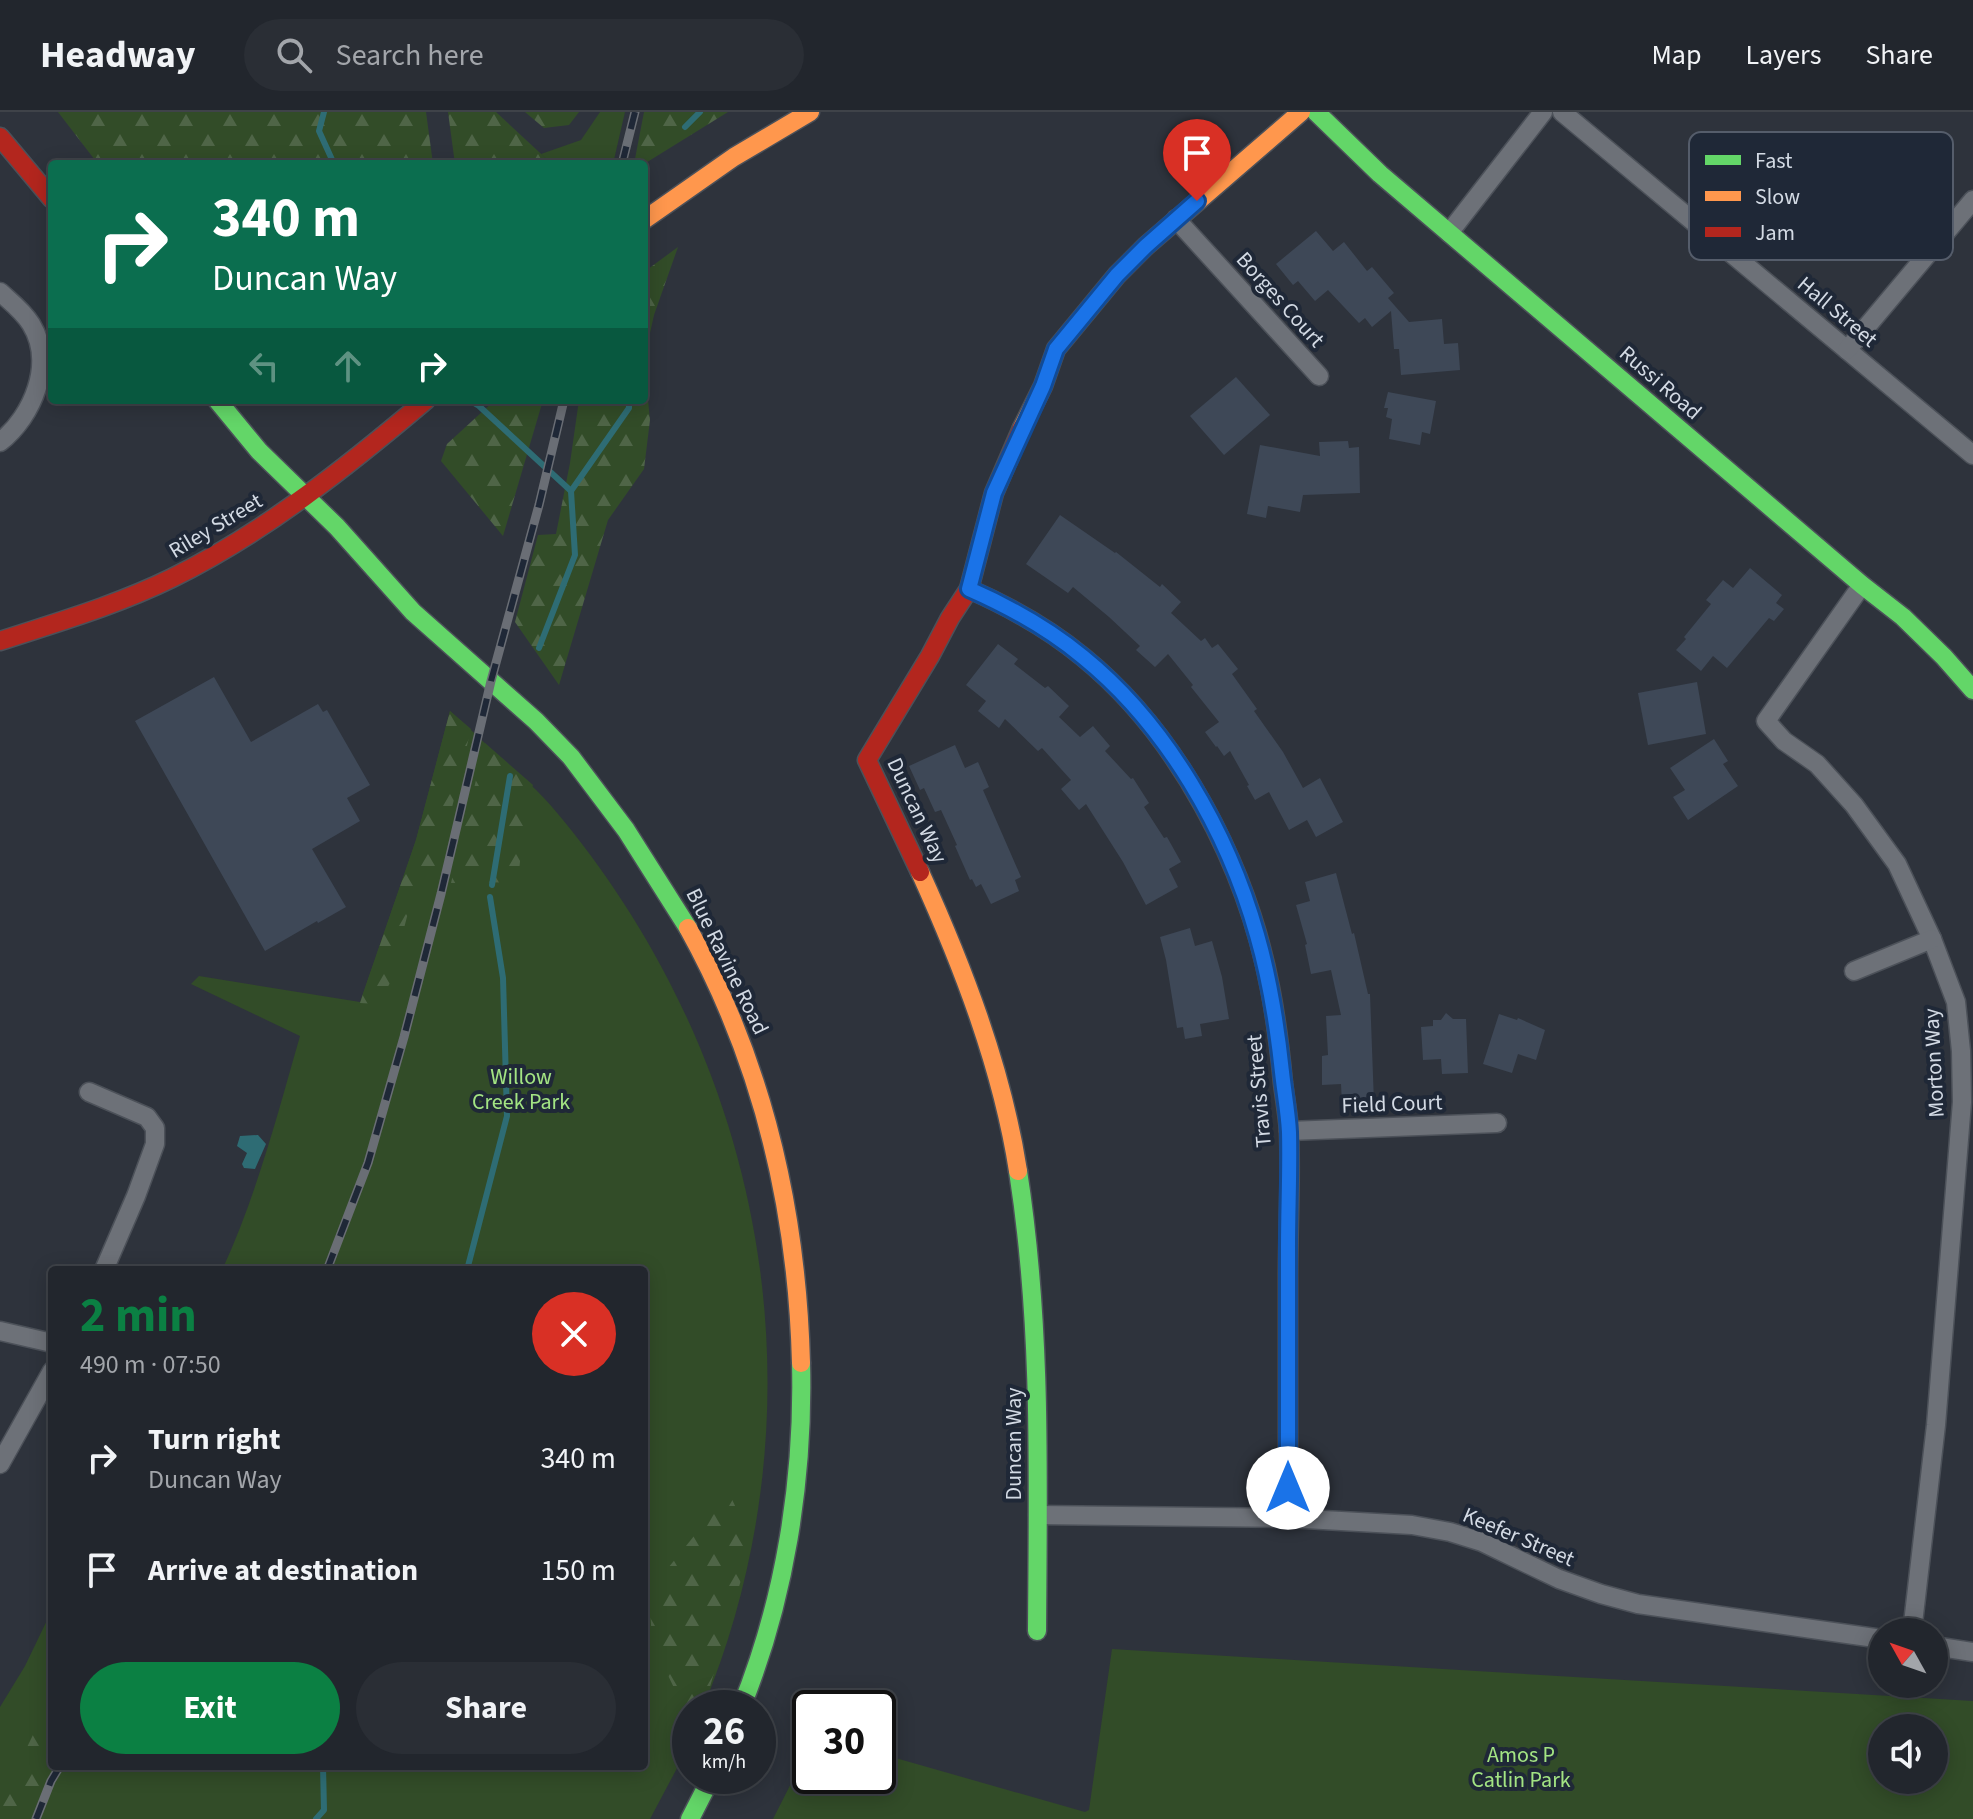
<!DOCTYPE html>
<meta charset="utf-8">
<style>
:root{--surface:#22262d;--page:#2a2e35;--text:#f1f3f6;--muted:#a2a5aa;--line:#3f4349;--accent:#0b8043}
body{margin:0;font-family:"Source Sans 3",sans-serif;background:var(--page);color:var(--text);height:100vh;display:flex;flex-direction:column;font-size:30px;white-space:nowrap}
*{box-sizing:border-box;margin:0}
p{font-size:26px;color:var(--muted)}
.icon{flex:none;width:44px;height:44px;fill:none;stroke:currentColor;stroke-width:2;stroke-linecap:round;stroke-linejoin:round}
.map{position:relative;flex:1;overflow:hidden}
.side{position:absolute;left:48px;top:1154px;width:600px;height:504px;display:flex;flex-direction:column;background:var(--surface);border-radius:8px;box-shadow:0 4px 20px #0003,0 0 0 2px var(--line)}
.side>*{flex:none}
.top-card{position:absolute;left:48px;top:48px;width:600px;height:244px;border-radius:8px;box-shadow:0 4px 20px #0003,0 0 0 2px var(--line);background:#0b6e4f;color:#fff;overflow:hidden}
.needle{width:52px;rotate:310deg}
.controls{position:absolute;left:1868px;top:1506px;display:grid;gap:16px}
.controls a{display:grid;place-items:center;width:80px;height:80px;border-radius:50%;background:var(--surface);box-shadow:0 4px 20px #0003,0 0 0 2px var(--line);font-size:40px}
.speed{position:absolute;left:672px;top:1578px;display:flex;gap:16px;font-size:40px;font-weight:700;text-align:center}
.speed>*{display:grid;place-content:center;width:104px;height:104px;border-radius:50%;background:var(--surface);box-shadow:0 4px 20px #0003,0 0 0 2px var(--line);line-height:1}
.speed small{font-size:20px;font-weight:400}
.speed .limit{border:4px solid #111;border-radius:12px;background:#fff;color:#111}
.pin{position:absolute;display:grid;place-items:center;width:68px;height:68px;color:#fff;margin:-82px -34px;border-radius:50% 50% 50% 0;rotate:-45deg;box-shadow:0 0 8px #0007}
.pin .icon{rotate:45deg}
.me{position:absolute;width:88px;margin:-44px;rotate:0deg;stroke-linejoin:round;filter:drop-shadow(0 0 6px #0008)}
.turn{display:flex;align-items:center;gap:28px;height:168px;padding:0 32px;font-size:36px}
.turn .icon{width:104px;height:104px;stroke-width:2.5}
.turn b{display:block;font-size:56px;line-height:68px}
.lanes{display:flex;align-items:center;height:76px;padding:0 32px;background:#0003;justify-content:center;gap:40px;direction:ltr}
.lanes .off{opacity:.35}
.round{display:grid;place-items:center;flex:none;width:84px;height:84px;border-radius:42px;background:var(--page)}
.head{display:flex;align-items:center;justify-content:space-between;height:136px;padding:0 32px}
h1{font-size:48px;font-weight:700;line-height:60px;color:var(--accent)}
.cta{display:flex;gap:16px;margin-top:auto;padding:16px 32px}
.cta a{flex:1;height:92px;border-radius:48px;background:var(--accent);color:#fff;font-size:32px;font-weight:700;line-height:92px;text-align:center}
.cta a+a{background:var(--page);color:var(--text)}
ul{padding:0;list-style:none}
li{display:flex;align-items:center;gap:24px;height:112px;padding:0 32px}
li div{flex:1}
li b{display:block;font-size:30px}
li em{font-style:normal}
header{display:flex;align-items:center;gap:48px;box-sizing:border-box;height:112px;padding:0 40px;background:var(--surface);border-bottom:2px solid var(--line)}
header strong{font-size:38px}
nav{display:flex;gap:44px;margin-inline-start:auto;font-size:28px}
.search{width:560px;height:72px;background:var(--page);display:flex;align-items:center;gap:20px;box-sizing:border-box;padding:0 28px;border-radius:44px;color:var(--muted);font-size:30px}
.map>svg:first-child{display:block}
.green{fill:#324c28;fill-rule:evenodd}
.forest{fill:url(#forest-firs)}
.water{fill:#2e6c74}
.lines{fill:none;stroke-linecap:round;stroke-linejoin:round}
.stream{stroke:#2e6c74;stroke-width:6}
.building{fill:#3e4857}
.street-casing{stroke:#4c5159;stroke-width:21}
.fast-casing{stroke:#4c5159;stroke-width:21}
.slow-casing{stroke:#4c5159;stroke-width:21}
.jam-casing{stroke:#4c5159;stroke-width:21}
.street{stroke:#6d7178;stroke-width:18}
.fast{stroke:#63d668;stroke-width:18}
.slow{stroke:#ff974d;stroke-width:18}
.jam{stroke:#b3261e;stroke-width:18}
.rail-casing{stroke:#6a6e75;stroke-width:9}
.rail{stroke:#1f2837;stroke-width:6;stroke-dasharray:18;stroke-linecap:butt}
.route-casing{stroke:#114b97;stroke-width:20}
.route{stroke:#1a73e8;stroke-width:14}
.labels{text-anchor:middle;stroke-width:8;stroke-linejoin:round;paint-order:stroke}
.street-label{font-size:22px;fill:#d3dae4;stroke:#1f2837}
.park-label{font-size:22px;fill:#a3e483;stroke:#1f2837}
.key{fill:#1f2837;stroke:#555d6b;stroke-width:2}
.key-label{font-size:22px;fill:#d3dae4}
</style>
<header>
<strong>Headway</strong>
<div class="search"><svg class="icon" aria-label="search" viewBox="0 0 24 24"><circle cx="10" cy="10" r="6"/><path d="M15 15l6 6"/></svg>Search here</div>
<nav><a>Map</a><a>Layers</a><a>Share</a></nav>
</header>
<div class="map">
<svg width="1973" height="1707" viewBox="0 0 1973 1707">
<defs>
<pattern id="forest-firs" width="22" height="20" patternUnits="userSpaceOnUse" patternTransform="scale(2)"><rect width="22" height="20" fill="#324c28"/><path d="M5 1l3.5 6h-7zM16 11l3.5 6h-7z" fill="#4f6547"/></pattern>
</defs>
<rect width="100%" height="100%" fill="#2e333c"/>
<g class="green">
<path d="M600 0H625L613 52H552L541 42 581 28Z"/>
<path d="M450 599C464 611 477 624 490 636 516 659 542 681 563 708 768 958 827 1295 703 1596H690V1627L684 1643 650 1707H0V1595L25 1554 52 1498V1654H644V1158H222C256 1085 278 1001 300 924L191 872 199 864 360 890 416 728Z"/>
<path d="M1112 1537 1973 1589V1707H773L810 1634V1664H878V1641L1085 1700 1089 1698ZM1882 1616H1934V1668H1882Z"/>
</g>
<g class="forest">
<path d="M58 0H426L433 52H98Z"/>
<path d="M448 0H496L552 52H455Z"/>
<path d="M525 0H579L569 13 544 16Z"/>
<path d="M644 0H728L644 52H634Z"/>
<path d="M678 135 654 203 644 248 650 308 644 357 608 408 559 573 515 510 538 423 556 422 570 351 579 288H644V160Z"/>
<path d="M495 288H543L503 424 441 349 447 332Z"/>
<path d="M450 599 471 617 434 770 411 789 390 871 378 892 360 891 416 728Z"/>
<path d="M485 631 533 673 525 697 519 760 526 770 451 771Z"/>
<path d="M729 1381 752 1430 707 1585 697 1596H690L688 1605 652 1530 650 1495 664 1461Z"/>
<path d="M52 1587 53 1654 28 1707H0V1691L47 1594Z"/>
</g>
<path class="water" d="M258 1023 266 1032 255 1057 244 1056 242 1052 247 1041 237 1034 240 1024Z"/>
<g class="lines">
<g class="stream">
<path d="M324 0 319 19 334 52"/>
<path d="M685 15 700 0"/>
<path d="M469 288 479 294 571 379"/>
<path d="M539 536 575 443 571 379 629 296V288"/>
<path d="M492 773 510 664"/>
<path d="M467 1158 507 1004 503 866 490 785"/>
<path d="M316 1707 324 1698 323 1654"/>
</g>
</g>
<g class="building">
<path d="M1316 119 1333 139 1344 130 1367 159 1372 155 1394 181 1388 186 1409 210 1442 207 1444 232 1458 231 1460 258 1401 263 1399 237H1394L1391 199 1372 215 1365 206 1359 211 1328 178 1315 189 1298 169 1293 173 1276 152Z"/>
<path d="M1236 265 1270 303 1224 343 1190 304Z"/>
<path d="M1388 280 1436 289 1430 322 1422 320 1420 333 1389 327 1392 307 1386 305 1388 296H1384Z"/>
<path d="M1348 329 1349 336 1359 335 1360 381 1303 383 1300 400 1268 394 1266 406 1247 402 1260 333 1320 344 1319 330Z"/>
<path d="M1060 403 1115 441 1116 440 1160 475 1162 472 1181 490 1171 501 1201 529 1205 526 1212 536 1218 532 1238 557 1232 562 1257 597 1254 599 1283 640 1303 676 1320 666 1343 710 1316 725 1307 708 1289 718 1269 680 1255 688 1247 674 1249 673 1230 639 1224 644 1217 634 1216 635 1205 620 1219 610 1191 575 1193 573 1168 542 1155 555 1136 538 1140 534 1109 505 1073 475 1068 481 1026 452Z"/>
<path d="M1750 456 1782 483 1776 491 1784 497 1774 509 1769 506 1727 556 1713 544 1701 559 1676 538 1686 527 1684 525 1711 492 1706 488 1723 468 1733 476Z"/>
<path d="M998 532 1018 547 1014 552 1045 576 1048 574 1069 594 1059 605 1080 625 1093 614 1110 634 1105 639 1131 667 1133 666 1149 691 1144 695 1164 726 1167 725 1181 750 1169 757 1178 775 1146 793 1123 750 1086 692 1079 698 1061 677 1071 668 1042 636 1038 639 1005 607 999 616 978 599 986 589 966 573Z"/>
<path d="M214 565 251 630 318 592 323 600 327 598 370 673 347 686 360 709 312 737 346 795 318 811 317 809 265 839 135 609Z"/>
<path d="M1697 570 1706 622 1648 633 1638 581Z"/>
<path d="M1714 627 1728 649 1723 652 1738 674 1688 708 1673 685 1685 678 1670 656Z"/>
<path d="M955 633 965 656 978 650 989 675 983 678 1021 765 1015 768 1019 779 991 792 981 772 976 775 972 767 970 768 955 734 957 733 941 698 935 700 924 676 920 678 909 654Z"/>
<path d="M1336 761 1352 822 1354 821 1368 882H1370L1374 991 1342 992 1341 972 1322 973V944L1328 943 1326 904 1341 903 1331 858 1311 862 1305 833 1307 832 1296 793 1310 789 1305 770Z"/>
<path d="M1190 816 1195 834 1212 829 1222 865 1229 907 1200 912 1202 924 1185 927 1183 915 1177 916 1166 848 1160 825Z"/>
<path d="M1446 901 1453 907H1466L1468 961 1442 962 1441 947 1423 948 1421 915 1433 914V908H1441Z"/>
<path d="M1499 902 1517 908 1518 906 1545 918 1536 948 1518 942 1512 961 1483 952Z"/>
</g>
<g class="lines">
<g class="street-casing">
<g id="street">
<path d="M1562 0 1973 343"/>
<path d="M1176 107 1319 264"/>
<path d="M1449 121 1543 0"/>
<path d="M0 180C11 190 23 199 31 212 55 251 33 304 0 330"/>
<path d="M1847 238 1973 88"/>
<path d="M1862 473 1766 609 1784 629 1817 652 1854 693 1897 752 1932 827 1956 890 1961 939 1962 990 1936 1313 1912 1520"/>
<path d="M969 477C1010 495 1049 517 1083 545 1179 623 1247 755 1270 876 1276 907 1280 939 1283 971 1285 987 1288 1003 1289 1019 1291 1068 1288 1116 1288 1165 1288 1245 1288 1326 1288 1406"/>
<path d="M1854 859 1932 827"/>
<path d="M89 980 147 1005 155 1016V1032L136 1084 104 1158"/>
<path d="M1289 1019 1497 1011"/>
<path d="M0 1219 52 1231"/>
<path d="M0 1352 52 1259"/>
<path d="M1038 1403 1288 1406 1412 1413 1450 1420 1482 1430 1559 1467 1601 1482 1638 1492 1882 1527"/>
<path d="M1934 1534 1973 1540"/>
</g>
</g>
<g class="fast-casing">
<g id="fast">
<path d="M1316 0 1380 62 1862 473 1903 505 1944 545 1973 578"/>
<path d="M217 288 259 339 337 415 413 500 536 609 571 645 626 718 688 816"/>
<path d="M1018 1059C1042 1213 1038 1364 1037 1519"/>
<path d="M741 1596C785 1488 804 1367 801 1251"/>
<path d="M690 1707 712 1664"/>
</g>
</g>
<g class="slow-casing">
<g id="slow">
<path d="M644 108 734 45 810 0"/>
<path d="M1022 316 1043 274 1056 237 1117 163 1146 134 1301 0"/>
<path d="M920 760C963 855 1002 956 1018 1059"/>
<path d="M688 816C763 951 797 1097 801 1251"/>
</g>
</g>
<g class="jam-casing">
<g id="jam">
<path d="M0 25 52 87"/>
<path d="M0 529C58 510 117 493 172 466 265 420 347 355 426 288"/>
<path d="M920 760 867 648 930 544 950 506 969 477 994 381 1022 316"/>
</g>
</g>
<use href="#street" class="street"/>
<use href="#fast" class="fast"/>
<use href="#slow" class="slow"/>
<use href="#jam" class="jam"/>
<g class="rail-casing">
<g id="rail">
<path d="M622 52 635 0"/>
<path d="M327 1158 368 1051 404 925 441 782 491 569 539 393 564 288"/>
<path d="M36 1707 51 1669 60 1654"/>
</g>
</g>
<use href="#rail" class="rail"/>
</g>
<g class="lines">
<g class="route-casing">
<path id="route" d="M1197 89 1146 134 1117 163 1056 237 1043 274 994 381 969 477C1010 495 1049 517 1083 545 1167 613 1228 720 1257 823 1270 868 1277 913 1282 960 1284 979 1288 1000 1289 1020 1290 1058 1288 1096 1288 1135 1288 1215 1288 1296 1288 1376"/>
</g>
<use href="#route" class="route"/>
</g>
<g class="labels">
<g class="street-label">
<text transform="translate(1281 187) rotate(48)" y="8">Borges Court</text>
<text transform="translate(1838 199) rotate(40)" y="8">Hall Street</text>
<text transform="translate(1661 270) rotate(41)" y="8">Russi Road</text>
<text transform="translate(215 413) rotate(-31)" y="8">Riley Street</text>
<text transform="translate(918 698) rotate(65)" y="8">Duncan Way</text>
<text transform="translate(728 849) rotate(64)" y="8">Blue Ravine Road</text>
<text transform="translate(1933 951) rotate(-93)" y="8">Morton Way</text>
<text transform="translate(1258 979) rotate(-95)" y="8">Travis Street</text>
<text transform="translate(1392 991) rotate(-2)" y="8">Field Court</text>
<text transform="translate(1013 1332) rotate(-90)" y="8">Duncan Way</text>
<text transform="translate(1519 1424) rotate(23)" y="8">Keefer Street</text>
</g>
<g class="park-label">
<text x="521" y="972">Willow<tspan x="521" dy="25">Creek Park</tspan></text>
<text x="1521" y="1650">Amos P<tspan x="1521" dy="25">Catlin Park</tspan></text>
</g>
</g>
<rect x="1689" y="20" width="264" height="128" rx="12" class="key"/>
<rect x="1705" y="43" width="36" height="10" fill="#63d668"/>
<rect x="1705" y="79" width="36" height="10" fill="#ff974d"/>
<rect x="1705" y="115" width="36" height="10" fill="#b3261e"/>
<g class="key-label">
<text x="1755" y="56">Fast</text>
<text x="1755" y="92">Slow</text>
<text x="1755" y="128">Jam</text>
</g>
</svg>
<div class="controls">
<a><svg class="needle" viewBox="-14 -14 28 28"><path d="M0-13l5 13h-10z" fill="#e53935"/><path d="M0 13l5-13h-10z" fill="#a2a5aa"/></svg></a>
<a><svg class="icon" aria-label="sound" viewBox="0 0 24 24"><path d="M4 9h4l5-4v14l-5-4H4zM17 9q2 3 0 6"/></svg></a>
</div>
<div class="speed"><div>26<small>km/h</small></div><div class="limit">30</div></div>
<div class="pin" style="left:1197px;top:89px;background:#d93025"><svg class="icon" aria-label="arrive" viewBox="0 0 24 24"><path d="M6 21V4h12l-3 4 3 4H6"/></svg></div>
<svg class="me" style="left:1288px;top:1376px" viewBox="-20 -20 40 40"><circle r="19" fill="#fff"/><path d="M0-13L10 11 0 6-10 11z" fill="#1a73e8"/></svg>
<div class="top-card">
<div class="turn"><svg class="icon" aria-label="right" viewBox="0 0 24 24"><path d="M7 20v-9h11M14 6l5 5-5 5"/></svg><div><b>340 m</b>Duncan Way</div></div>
<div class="lanes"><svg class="icon off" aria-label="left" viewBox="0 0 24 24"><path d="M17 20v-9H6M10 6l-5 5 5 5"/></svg><svg class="icon off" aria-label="ahead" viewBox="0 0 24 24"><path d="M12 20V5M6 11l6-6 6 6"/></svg><svg class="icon" aria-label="right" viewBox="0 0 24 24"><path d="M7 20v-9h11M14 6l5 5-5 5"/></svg></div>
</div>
<section class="side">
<div class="head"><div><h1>2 min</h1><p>490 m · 07:50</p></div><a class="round" style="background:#d93025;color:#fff"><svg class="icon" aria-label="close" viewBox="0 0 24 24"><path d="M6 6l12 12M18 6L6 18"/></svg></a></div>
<ul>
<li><svg class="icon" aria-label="right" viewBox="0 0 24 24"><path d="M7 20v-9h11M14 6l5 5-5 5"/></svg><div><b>Turn right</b><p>Duncan Way</p></div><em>340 m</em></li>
<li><svg class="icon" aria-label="arrive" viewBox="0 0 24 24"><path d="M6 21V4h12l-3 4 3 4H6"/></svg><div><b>Arrive at destination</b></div><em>150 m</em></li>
</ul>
<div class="cta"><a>Exit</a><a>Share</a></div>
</section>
</div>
